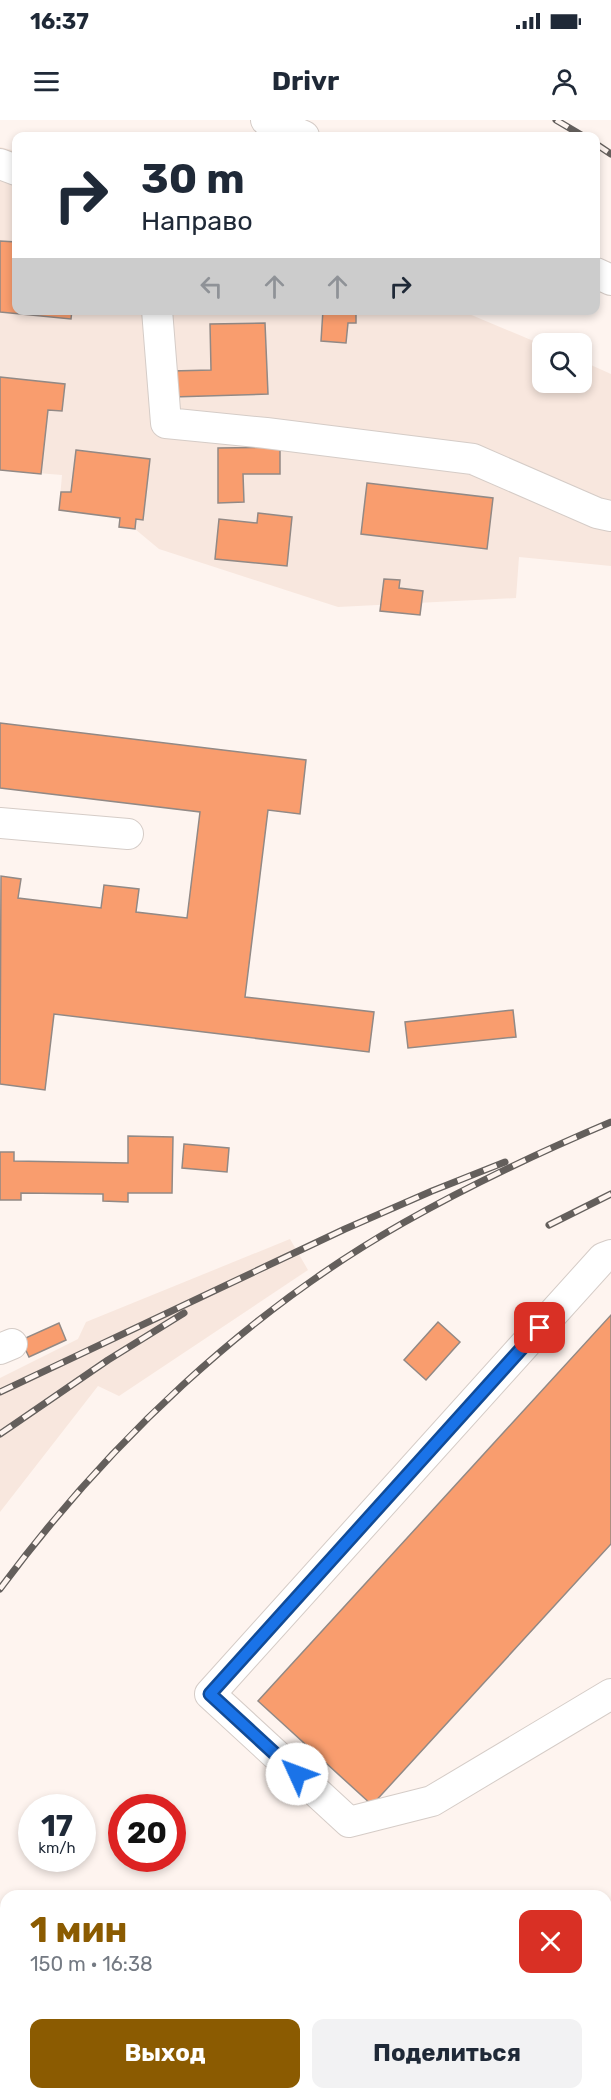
<!DOCTYPE html>
<html lang="ru">
<meta charset="utf-8">
<style>
:root{--surface:#fff;--page:#f2f2f3;--text:#1f2937;--muted:#747a83;--accent:#8b5b01}
body{margin:0;font-family:Rubik,sans-serif;background:var(--page);color:var(--text);height:100vh;display:flex;flex-direction:column;font-size:22px;white-space:nowrap}
*{box-sizing:border-box;margin:0}
p{font-size:20px;color:var(--muted)}
.icon{flex:none;width:33px;height:33px;fill:none;stroke:currentColor;stroke-width:2;stroke-linecap:round;stroke-linejoin:round}
.map{position:relative;flex:1;overflow:hidden}
.side{position:absolute;left:0px;top:1770px;width:612px;height:210px;display:flex;flex-direction:column;background:var(--surface);border-radius:18px 18px 0 0;box-shadow:0 3px 9px #0003}
.side>*{flex:none}
.guide{position:absolute;left:12px;top:12px;width:588px;height:183px;border-radius:12px;box-shadow:0 3px 9px #0003;background:#fff;color:var(--text);overflow:hidden}
.tools{position:absolute;left:532px;top:213px;display:grid;gap:12px}
.tools a{display:grid;place-items:center;width:60px;height:60px;border-radius:12px;background:var(--surface);box-shadow:0 3px 9px #0003;font-size:30px}
.speed{position:absolute;left:18px;top:1674px;display:flex;gap:12px;font-size:30px;font-weight:700;text-align:center}
.speed>*{display:grid;place-content:center;width:78px;height:78px;border-radius:50%;background:var(--surface);box-shadow:0 3px 9px #0003;line-height:1}
.speed small{font-size:15px;font-weight:400}
.speed .limit{border:9px solid #d22;background:#fff;color:#111}
.pin{position:absolute;display:grid;place-items:center;width:51px;height:51px;color:#fff;margin:-26px;border-radius:12px;box-shadow:0 3px 9px #0006}
.me{position:absolute;width:66px;margin:-33px;rotate:313deg;stroke-linejoin:round;filter:drop-shadow(0 0 4px #0008)}
.turn{display:flex;align-items:center;gap:21px;height:126px;padding:0 30px;font-size:27px}
.turn .icon{width:78px;height:78px;stroke-width:2.5}
.turn b{display:block;font-size:42px;line-height:51px}
.lanes{display:flex;align-items:center;height:57px;padding:0 30px;background:#0003;justify-content:center;gap:30px;direction:ltr}
.lanes .off{opacity:.35}
.round{display:grid;place-items:center;flex:none;width:63px;height:63px;border-radius:12px;background:var(--page)}
.headline{display:flex;align-items:center;justify-content:space-between;height:102px;padding:0 30px}
h1{font-size:36px;font-weight:700;line-height:45px;color:var(--accent)}
.button{display:flex;gap:12px;margin-top:auto;padding:12px 30px}
.button a{flex:1;height:69px;border-radius:12px;background:var(--accent);color:#fff;font-size:24px;font-weight:700;line-height:69px;text-align:center}
.button a+a{background:var(--page);color:var(--text)}
.status{display:flex;justify-content:space-between;align-items:center;height:42px;padding:0 30px;background:var(--surface);direction:ltr}
.status svg{height:16px;fill:currentColor}
header{display:flex;justify-content:space-between;align-items:center;height:78px;padding:0 30px;background:var(--surface);font-size:27px;font-weight:700}
.map>svg:first-child{display:block}
.built{fill:#f8e7de}
.building{fill:#f99d6e;stroke:#928985;stroke-width:1.5}
.lines{fill:none;stroke-linecap:round;stroke-linejoin:round}
.minor-casing{stroke:#d5ccc7;stroke-width:32}
.minor{stroke:#fff;stroke-width:30}
.rail-casing{stroke:#645f5c;stroke-width:7}
.rail{stroke:#fef4ef;stroke-width:4.5;stroke-dasharray:14;stroke-linecap:butt}
.route-casing{stroke:#114b97;stroke-width:15}
.route{stroke:#1a73e8;stroke-width:10}
</style>
<div class="status"><b>16:37</b><svg viewBox="0 0 49 12"><path d="M0 12V9h3v3zM5 12V6h3v6zM10 12V3h3v9zM15 12V0h3v12zM26 1h20v11H26zM47 4h2v5h-2z"/></svg></div>
<header><svg class="icon" aria-label="menu" viewBox="0 0 24 24"><path d="M4 6h16M4 12h16M4 18h16"/></svg>Drivr<svg class="icon" aria-label="person" viewBox="0 0 24 24"><circle cx="12" cy="8" r="4"/><path d="M4 21q1-7 8-7t8 7"/></svg></header>
<div class="map">
<svg width="611" height="1980" viewBox="0 0 611 1980">
<rect width="100%" height="100%" fill="#fef4ef"/>
<g class="built">
<path d="M0 27 16 31V190L462 191 543 225V262H582V241L611 254V446L519 437 516 478 338 487 159 429 135 409 119 407 120 398 59 390 62 355 0 350Z"/>
<path d="M290 1119 308 1150 119 1276 98 1266 0 1392V1258L78 1219 86 1202Z"/>
<path d="M0 1885 6 1894V1974H64L68 1980H0Z"/>
</g>
<g class="building">
<path d="M0 121 16 122V190H72L71 199 0 192Z"/>
<path d="M323 190H356V203H348L346 223 321 221Z"/>
<path d="M265 203 268 274 173 277 172 251 211 250 210 204Z"/>
<path d="M0 257 65 264 62 291 48 290 41 354 0 350Z"/>
<path d="M280 327V354H243L244 382 218 383V328Z"/>
<path d="M76 330 150 339 143 400 136 399 135 409 119 407 120 398 59 390 61 372H71Z"/>
<path d="M367 363 493 378 487 429 361 414Z"/>
<path d="M258 393 292 397 287 446 215 439 219 399 257 403Z"/>
<path d="M384 459 400 460 399 468 423 471 420 495 380 491Z"/>
<path d="M0 603 306 640 300 694 268 690 245 877 374 892 369 932 54 894 45 970 0 964 1 756 21 759 18 778 101 788 104 765 139 769 136 792 187 798 200 692 0 668Z"/>
<path d="M513 890 516 917 408 928 405 902Z"/>
<path d="M128 1016 173 1017 172 1073H128V1082L103 1081V1074L21 1073V1080H0V1032H14V1041L128 1043Z"/>
<path d="M184 1024 229 1028 227 1052 182 1048Z"/>
<path d="M611 1195V1424L372 1685 258 1581Z"/>
<path d="M438 1202 460 1222 426 1260 404 1240Z"/>
<path d="M59 1203 66 1220 29 1237 21 1220Z"/>
<path d="M0 1925 6 1933V1974H36L41 1980H0Z"/>
</g>
<g class="lines">
<g class="minor-casing">
<g id="minor">
<path d="M266 0 304 16"/>
<path d="M0 44 16 50"/>
<path d="M596 153 611 160"/>
<path d="M157 190 166 303 266 313 473 339 597 393 611 396"/>
<path d="M0 703 128 714"/>
<path d="M611 1135 603 1138 210 1574 349 1702 432 1681 611 1574"/>
<path d="M0 1229 12 1224"/>
<path d="M0 1860 6 1857"/>
<path d="M170 1980V1974"/>
</g>
</g>
<use href="#minor" class="minor"/>
<g class="rail-casing">
<g id="rail">
<path d="M556 0 583 16"/>
<path d="M596 24 611 34"/>
<path d="M549 1105 611 1074"/>
<path d="M0 1272 345 1109 432 1071 505 1042"/>
<path d="M0 1314 108 1240 184 1193"/>
<path d="M0 1469C107 1324 246 1192 403 1103 470 1065 540 1032 611 1002"/>
</g>
</g>
<use href="#rail" class="rail"/>
</g>
<g class="lines">
<g class="route-casing">
<path id="route" d="M297 1654 210 1574 540 1208"/>
</g>
<use href="#route" class="route"/>
</g>
</svg>
<div class="tools">
<a><svg class="icon" aria-label="search" viewBox="0 0 24 24"><circle cx="10" cy="10" r="6"/><path d="M15 15l6 6"/></svg></a>
</div>
<div class="speed"><div>17<small>km/h</small></div><div class="limit">20</div></div>
<div class="pin" style="left:540px;top:1208px;background:#d93025"><svg class="icon" aria-label="arrive" viewBox="0 0 24 24"><path d="M6 21V4h12l-3 4 3 4H6"/></svg></div>
<svg class="me" style="left:297px;top:1654px" viewBox="-20 -20 40 40"><circle r="19" fill="#fff"/><path d="M0-13L10 11 0 6-10 11z" fill="#1a73e8"/></svg>
<div class="guide">
<div class="turn"><svg class="icon" aria-label="right" viewBox="0 0 24 24"><path d="M7 20v-9h11M14 6l5 5-5 5"/></svg><div><b>30 m</b>Направо</div></div>
<div class="lanes"><svg class="icon off" aria-label="left" viewBox="0 0 24 24"><path d="M17 20v-9H6M10 6l-5 5 5 5"/></svg><svg class="icon off" aria-label="ahead" viewBox="0 0 24 24"><path d="M12 20V5M6 11l6-6 6 6"/></svg><svg class="icon off" aria-label="ahead" viewBox="0 0 24 24"><path d="M12 20V5M6 11l6-6 6 6"/></svg><svg class="icon" aria-label="right" viewBox="0 0 24 24"><path d="M7 20v-9h11M14 6l5 5-5 5"/></svg></div>
</div>
<section class="side">
<div class="headline"><div><h1>1 мин</h1><p>150 m · 16:38</p></div><a class="round" style="background:#d93025;color:#fff"><svg class="icon" aria-label="close" viewBox="0 0 24 24"><path d="M6 6l12 12M18 6L6 18"/></svg></a></div>
<div class="button"><a>Выход</a><a>Поделиться</a></div>
</section>
</div>
